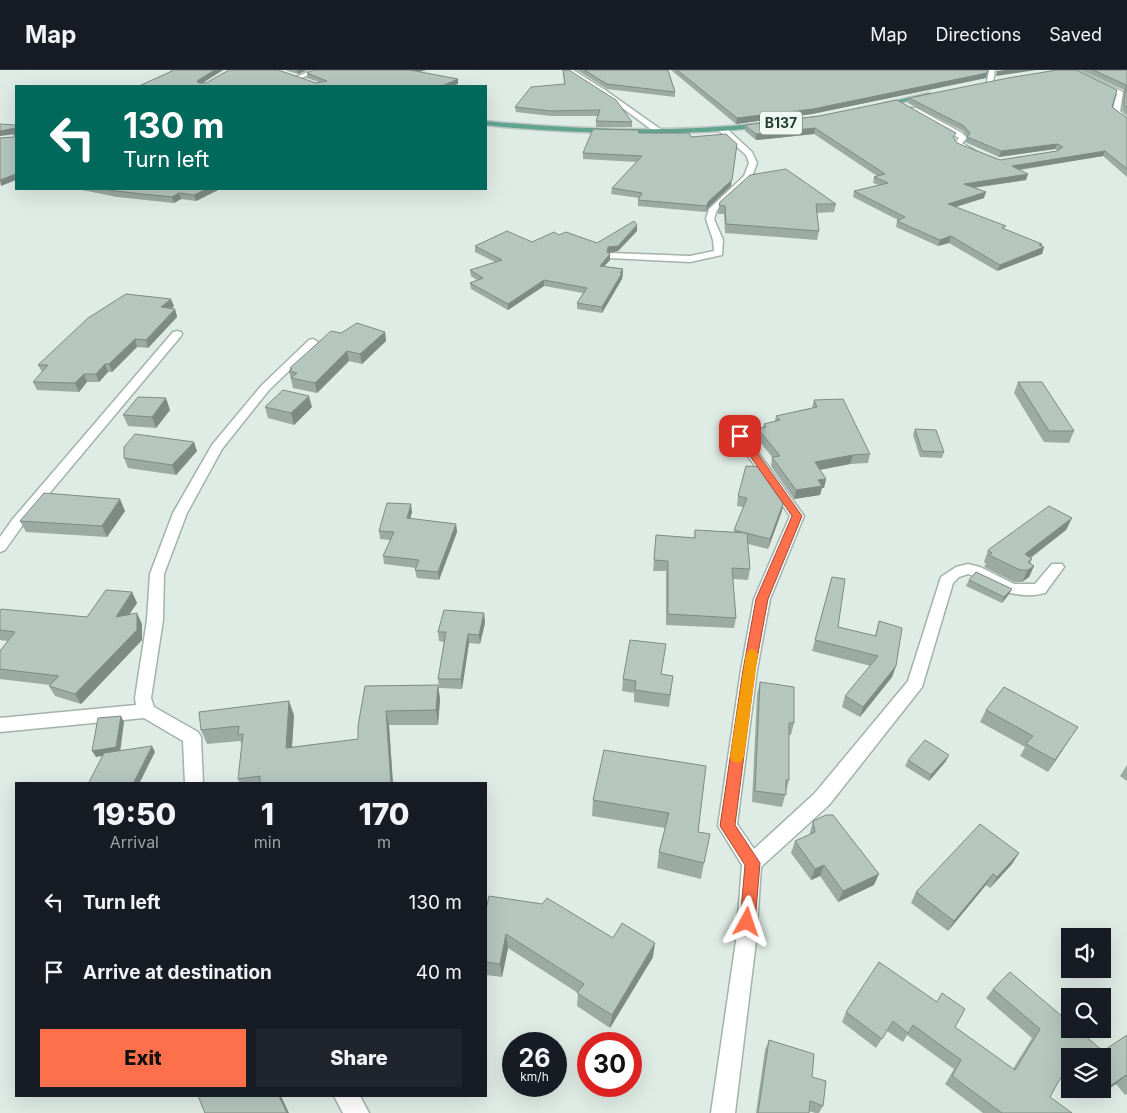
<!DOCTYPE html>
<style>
:root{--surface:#171b24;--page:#20242c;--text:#f1f3f6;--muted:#9ea1a6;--line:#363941;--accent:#fd704b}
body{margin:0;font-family:Inter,sans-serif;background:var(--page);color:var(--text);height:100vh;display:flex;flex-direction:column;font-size:19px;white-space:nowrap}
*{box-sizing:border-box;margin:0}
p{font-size:16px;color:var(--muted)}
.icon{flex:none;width:28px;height:28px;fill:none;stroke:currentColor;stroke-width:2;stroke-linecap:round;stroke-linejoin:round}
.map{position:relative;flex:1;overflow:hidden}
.sheet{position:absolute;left:15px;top:712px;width:472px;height:315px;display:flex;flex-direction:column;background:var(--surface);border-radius:0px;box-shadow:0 5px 20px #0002}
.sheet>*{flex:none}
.banner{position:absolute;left:15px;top:15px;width:472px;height:105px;border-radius:0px;box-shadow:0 5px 20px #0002;background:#00695c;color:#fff;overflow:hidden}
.controls{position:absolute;left:1061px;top:858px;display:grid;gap:10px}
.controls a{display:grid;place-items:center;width:50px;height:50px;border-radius:0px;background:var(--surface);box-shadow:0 5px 20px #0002;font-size:25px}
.speed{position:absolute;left:502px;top:962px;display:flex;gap:10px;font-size:25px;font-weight:700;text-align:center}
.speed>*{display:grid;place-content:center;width:65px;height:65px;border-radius:50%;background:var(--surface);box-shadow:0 5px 20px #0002;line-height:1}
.speed small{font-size:12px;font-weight:400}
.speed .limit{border:8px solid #d22;background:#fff;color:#111}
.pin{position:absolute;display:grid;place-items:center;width:42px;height:42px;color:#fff;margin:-21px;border-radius:10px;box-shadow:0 2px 8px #0006}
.me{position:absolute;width:55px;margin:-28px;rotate:5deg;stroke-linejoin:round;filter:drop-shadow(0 0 4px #0008)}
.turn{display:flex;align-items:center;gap:18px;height:105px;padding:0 25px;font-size:22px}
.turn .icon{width:65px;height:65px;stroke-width:2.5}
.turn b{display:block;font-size:35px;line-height:42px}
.eta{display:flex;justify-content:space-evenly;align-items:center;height:85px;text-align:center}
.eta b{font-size:30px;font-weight:800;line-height:35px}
.button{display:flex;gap:10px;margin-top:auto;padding:10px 25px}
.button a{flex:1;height:58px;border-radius:0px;background:var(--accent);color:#111;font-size:20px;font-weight:800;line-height:58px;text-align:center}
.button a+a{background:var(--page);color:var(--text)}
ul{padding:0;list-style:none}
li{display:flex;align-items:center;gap:15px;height:70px;padding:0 25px}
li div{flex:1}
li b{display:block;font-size:19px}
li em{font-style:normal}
header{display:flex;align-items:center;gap:30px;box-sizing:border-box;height:70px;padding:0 25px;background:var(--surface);border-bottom:1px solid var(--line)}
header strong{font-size:24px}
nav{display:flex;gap:28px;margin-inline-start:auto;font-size:18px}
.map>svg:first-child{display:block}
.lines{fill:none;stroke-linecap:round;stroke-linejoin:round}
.minor-casing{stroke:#a2b3ac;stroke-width:3}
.primary-casing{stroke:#c0c8c6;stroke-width:3}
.minor{fill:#fff;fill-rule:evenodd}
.primary{fill:#60a490;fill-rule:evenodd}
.wall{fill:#9baaa3}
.shaded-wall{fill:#7e8b85}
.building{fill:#b4c6be;stroke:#7e8b85}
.route{fill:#fd704b;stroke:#a44931}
.slow{fill:#f59e0b}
.labels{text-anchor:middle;stroke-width:5;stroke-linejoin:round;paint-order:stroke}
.shield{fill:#eff8f3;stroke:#5d746d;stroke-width:1}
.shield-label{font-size:14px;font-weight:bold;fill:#1f3c33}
</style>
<header>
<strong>Map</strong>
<nav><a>Map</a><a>Directions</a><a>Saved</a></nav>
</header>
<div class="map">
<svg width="1127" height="1043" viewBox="0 0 1127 1043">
<rect width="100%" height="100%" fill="#dfebe5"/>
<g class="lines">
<g class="minor-casing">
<g id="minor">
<path d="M312 0H321L299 9 294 8Z"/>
<path d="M565 0H573L605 20 663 61 656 63 601 22Z"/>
<path d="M989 0H995L993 12 990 14 987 12Z"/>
<path d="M1069 0H1077L1123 22 1120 41 1127 47V53L1112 42 1117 24Z"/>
<path d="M910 38H916L962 63 967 68 962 73 977 82 970 84 954 76 953 74 959 68 910 42Z"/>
<path d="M719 57H725L752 82 757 93 751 109 717 140 714 149 723 170 722 185 690 192 609 188V184L612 183 690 186 714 181 713 170 706 149 709 139 744 106 749 93 746 85 719 61Z"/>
<path d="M177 261 181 262 182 264 181 266 22 456 5 480 0 482V467L12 450 173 262Z"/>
<path d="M313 269 318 272 317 274 269 320 222 379 187 443 164 504 163 550 151 628 154 637 198 662 201 667 203 714H185L183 671 144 648 0 662V648L136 635 135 628 147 550 150 504 173 443 212 375 261 316 309 270Z"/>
<path d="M740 362 744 363 804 446 770 529 757 600 737 754 754 779 815 723 908 611 941 507 956 497 968 494 980 497 1014 514H1035L1052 494H1062L1064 497 1045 523C1026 528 1007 524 990 515 983 511 976 506 968 504L959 507 953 513 922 617 829 735 761 797 756 871 735 1043H711L736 871 742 795 718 756 741 600 754 529 790 446 734 366Z"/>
<path d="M334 1026H360L369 1043H343Z"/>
</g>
</g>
<g class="primary-casing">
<g id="primary">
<path d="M929 23 931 24V26L880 37 877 35Z"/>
<path d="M486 51C578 60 672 63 764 53L768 55 764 57C678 67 589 64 503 57L486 55Z"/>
</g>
</g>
<use href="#minor" class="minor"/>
<use href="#primary" class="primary"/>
</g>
<g class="wall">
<path d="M171 0H223L202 13H316L319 12 307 8V3L419 2 458 14 139 16 172 1Z"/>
<path d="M285 0H307L298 4Z"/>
<path d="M563 0H569L632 52V57H596V51L598 46H551L516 42 515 37 564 14Z"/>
<path d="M577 0H668L675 22V27L607 19Z"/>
<path d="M671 0H988L986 8 812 44 736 54Z"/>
<path d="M1081 0H1127V45L1122 40 1124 20Z"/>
<path d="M909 28 1112 37 1127 48V107L1103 86 1020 100 1026 110 974 118 984 128 955 137 1005 159 1044 177 1042 184 997 201 949 173 938 176 896 157 897 151 898 150 853 127 854 121 879 115 873 113 874 107 877 106 814 64 756 70 745 61V55L819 46 955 68 954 69 957 73 1000 90 1058 81 1055 79 999 87 965 72 967 66 963 61 908 33Z"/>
<path d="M639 63 691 67 731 116 708 138 706 142 638 136V130L639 128 611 124 612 118 637 92 583 89V83Z"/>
<path d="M77 119H220L196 131 181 129 174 133 117 127Z"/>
<path d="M836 134 834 142 817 143 819 161 817 170 725 163 724 144H718L719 135Z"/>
<path d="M637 161 618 181 608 183 610 184V190L604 196 623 199V205L622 209 602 243 577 239V233L583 223 544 216 508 240 471 219 470 213 477 210 471 206 470 200 495 192 475 182V176L532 172 559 165 597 173Z"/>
<path d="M174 236 172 238 175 239 177 247 148 278 137 277 112 302H108L99 312H87L79 322 37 320 33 312 42 302 38 295Z"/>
<path d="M385 262 386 271 362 294 349 291 317 323 293 318 289 301H290V298L341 263Z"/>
<path d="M1018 312 1074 361 1069 373 1044 372 1014 323Z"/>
<path d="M814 330 870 384 868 393 850 394 820 400 826 409 824 418H822L820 425 794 429 771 396 772 387 756 367 758 359 763 357 764 354 775 351 776 346 812 338Z"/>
<path d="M265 337H312L294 355 268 348Z"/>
<path d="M170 340 156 358 128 356 123 345Z"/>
<path d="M915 359 944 382 942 388 920 387 913 365Z"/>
<path d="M197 381 176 405 128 398 124 388Z"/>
<path d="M738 426 784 431 782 441 768 479 748 474 750 499 748 510 733 509 736 548 734 558 666 555V501H653L656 465 694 468 695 460 734 462 744 437 737 436Z"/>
<path d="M125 441 107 467 26 462 20 451Z"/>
<path d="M412 442 410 449 456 454 457 462 439 510 417 508 415 500 416 498 384 494 383 486 390 470 380 469 379 461Z"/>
<path d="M1072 448 1066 460 1031 488 1032 489 1030 494 1034 496 1029 507 1022 512H1014L984 497 986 494 984 492 988 480Z"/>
<path d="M832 507 838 557 875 566 879 551 896 596 892 607 860 647 842 637 845 626 871 596 812 581Z"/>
<path d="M969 510 1012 519 1009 524 1002 533 966 516Z"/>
<path d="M132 522 137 533 129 544 142 554V570L81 634 55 626 49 616 50 615 0 609V581L8 571 0 570V541L87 547Z"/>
<path d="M484 543 485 553 480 574 469 573 462 619 439 618 438 609 444 572 439 571 438 562Z"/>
<path d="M662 605 673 606 669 637 634 632V623L622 621 623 609Z"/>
<path d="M760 612 794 653 791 665H789V710L782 737 752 732 757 624Z"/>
<path d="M438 615 440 629 438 655H389L393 714H240L238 709 242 674 240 671 207 674 201 660 294 645 292 677 358 669 365 616Z"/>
<path d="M986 640 1070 669 1048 702 1020 686 1025 677 980 652Z"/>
<path d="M604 680 698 762 704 793 701 809 657 798 659 782 665 758 592 746 593 730Z"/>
<path d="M908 690 946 691 929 711 905 696Z"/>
<path d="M1127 695V711L1120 706Z"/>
<path d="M813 751 874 815 838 832 820 806 811 810 791 783 795 771 810 765V762Z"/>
<path d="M1019 783 1012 794 990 818 986 815 948 861 911 833 916 822Z"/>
<path d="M486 839 613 868 653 887 610 958 577 936 578 923 508 878 502 907 486 905Z"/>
<path d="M993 919 1103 981 1127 965V1024L1125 1025 1116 1014 1100 1025 1094 1019H1102V986H1070V1002L1066 998 1050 1027 1072 1043H983L945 1014 954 999 907 965 903 972 887 961 876 978 842 952 846 942 937 932 942 923 955 957 1013 999 1032 968 986 928Z"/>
<path d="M769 970 812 1007 823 1036 819 1043H815L809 1041V1043H756L765 980Z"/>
</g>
<g class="shaded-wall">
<path d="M215 0H223L198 16 197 11Z"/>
<path d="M297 0H307L298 4Z"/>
<path d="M409 0H427L409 4Z"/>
<path d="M988 0 986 8 812 44 736 54 737 48Z"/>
<path d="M1005 0H1037L996 6 997 1Z"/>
<path d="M458 9V14L453 16H442Z"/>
<path d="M15 58 16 64 0 66V61Z"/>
<path d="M815 58 814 64 756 70V64Z"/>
<path d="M737 74 731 116 708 138 706 142 707 136 708 132Z"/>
<path d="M1057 74 1055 79 999 87 1001 81Z"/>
<path d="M1105 81 1103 86 1010 101 1012 96Z"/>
<path d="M16 104V110L1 116 0 110Z"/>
<path d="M1028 104 1026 110 962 119 964 114Z"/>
<path d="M207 119H220L196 131 194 125Z"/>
<path d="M986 122 984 128 946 140 948 134Z"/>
<path d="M179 123 181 129 174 133 172 127Z"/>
<path d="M637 155V161L618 181 607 183 608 177Z"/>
<path d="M951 166 949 173 938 176 940 170Z"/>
<path d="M1042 174 1040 179 1044 177 1042 184 997 201 1000 195Z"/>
<path d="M610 184V190L599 202 600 196Z"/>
<path d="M623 199 622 209 602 243V237Z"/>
<path d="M544 210V216L508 240V234Z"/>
<path d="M171 229 174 236 164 245 161 237Z"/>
<path d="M175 239 177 247 148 278 146 270Z"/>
<path d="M385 262 386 271 362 294 360 284Z"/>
<path d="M135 269 137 277 112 302 109 294Z"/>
<path d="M347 281 349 291 317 323 315 313Z"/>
<path d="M105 294 108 302 99 312 96 304Z"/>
<path d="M84 304 87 312 79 322 75 313Z"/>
<path d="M309 326 312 337 294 355 291 343Z"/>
<path d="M166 328 170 340 156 358 152 347Z"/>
<path d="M194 372 197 381 176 405 172 395Z"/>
<path d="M853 385 850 394 813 401 815 392Z"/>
<path d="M826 409 824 418H822L820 425 794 429 796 420 818 410Z"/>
<path d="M120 429 125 441 107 467 102 456Z"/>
<path d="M784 431 782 441 768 479 770 469Z"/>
<path d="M411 434 412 442 408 457 407 448Z"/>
<path d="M1072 448 1066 460 1019 496 1025 484Z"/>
<path d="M456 454 457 462 439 510 438 502Z"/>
<path d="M1034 496 1029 507 1022 512 1028 500Z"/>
<path d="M1012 519 1009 524 1002 533 1004 527Z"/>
<path d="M132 522 137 533 121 557 116 547Z"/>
<path d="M137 543 142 554V570L81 634 75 624Z"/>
<path d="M484 543 485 553 480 574 479 565Z"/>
<path d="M468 564 469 573 462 619 461 609Z"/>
<path d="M896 596 892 607 860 647 863 637Z"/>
<path d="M438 615 440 629 438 655 436 640Z"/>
<path d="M289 631 294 645 291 692 286 678Z"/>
<path d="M386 641 389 655 393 714H391Z"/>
<path d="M121 646 124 652 120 683 96 687 92 681Z"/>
<path d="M1078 657 1048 702 1055 690Z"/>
<path d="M152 676 155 682 139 714H133Z"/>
<path d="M949 685 946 691 929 711 931 705Z"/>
<path d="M1019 783 1012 794 990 818 997 807Z"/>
<path d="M824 795 820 806 811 810 815 799Z"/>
<path d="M879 804 874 815 838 832 843 821Z"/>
<path d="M993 804 986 815 948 861 954 851Z"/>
<path d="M506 864 508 878 502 907 500 894Z"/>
<path d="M655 873 653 887 610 958 612 945Z"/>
<path d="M1126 1005 1116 1014 1100 1025 1110 1016Z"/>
<path d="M279 1026H281L289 1043H287Z"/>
</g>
<g class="building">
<path d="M172 0H215L197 11 199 13H206L229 0H278L316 13 327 11 307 3 314 0H410L458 9 442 16H139L172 1Z"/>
<path d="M563 0H569L616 30 632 52 596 51 600 40 551 41 515 37 531 17 565 14Z"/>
<path d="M584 0H668L675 22 607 14Z"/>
<path d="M677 0H988L987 3 813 39 737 48Z"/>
<path d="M1057 0H1076L1117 20 1112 37 1127 48V99L1105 81 1012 96 1028 104 964 114 986 122 948 134 1006 156 1002 158 1042 174 1039 175 1044 177 1000 195 951 166 940 170 897 151 905 147 854 121 888 113 874 107 885 104 815 58 756 64 745 55 819 46 897 30 956 63 953 67 957 73 1000 90 1057 81 1063 77 1057 74 1001 81 967 67 970 63 964 56 909 28 1008 8Z"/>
<path d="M1093 0H1127V38L1124 35 1126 15Z"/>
<path d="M0 54 16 55V104L0 110V68L14 67 15 58 0 61Z"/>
<path d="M593 59 638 60 639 63H689L691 67 726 64 737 74 732 110 708 132 707 136 638 130 642 123 612 118 642 86 583 83Z"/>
<path d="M786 99 836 134H816L819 161 726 154 725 136 719 135 720 132 750 105Z"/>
<path d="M103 119H207L194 125 179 123 172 127 115 121Z"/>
<path d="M634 151 637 155 618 176 608 177 607 182 610 184 600 196 623 199 620 203H622L602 237 577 233 587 218 544 210 508 234 470 213 483 208 470 200 502 190 475 176 507 161 532 172 554 162 559 165 566 162 597 173Z"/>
<path d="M126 224 171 229 161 237 175 239 146 270 135 269 109 294H105L96 304H84L75 313 33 312 48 295H38L88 248Z"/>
<path d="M357 253 385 262 360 284 347 281 315 313 291 308 297 303 289 301 292 299 290 298 331 261 341 263Z"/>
<path d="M1018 312H1042L1074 361H1049Z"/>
<path d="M283 320 309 326 291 343 265 337Z"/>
<path d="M138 327 166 328 152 347 123 345Z"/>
<path d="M843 329 870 384 853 385 815 392 826 409 818 410 822 416 796 420 772 387 780 386 758 359 766 357 764 354 780 350 776 346 817 337 814 330Z"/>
<path d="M915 359 936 360 944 382 922 381Z"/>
<path d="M135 364 194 372 172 395 124 388V377Z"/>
<path d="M746 396 762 397 784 431 770 469 734 460 747 428 738 426Z"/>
<path d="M44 423 120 429 102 456 20 451Z"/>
<path d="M387 433 411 434 407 448 456 454 438 502 415 500 419 490 383 486 394 462 379 461Z"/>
<path d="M1049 436 1072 448 1025 484 1032 489 1028 492 1034 496 1028 500H1020L989 485 992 483 988 480Z"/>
<path d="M695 460 747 463 750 499 732 498 736 548 668 544V491L654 490 656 465 695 468Z"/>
<path d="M976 502 1012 519 1004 527 969 510Z"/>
<path d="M832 507 845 509 838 557 876 566 879 551 902 558 896 596 863 637 845 626 878 586 815 570Z"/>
<path d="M106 520 132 522 116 547 137 543V560L75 624 49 616 59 606 0 599V581L15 562 0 560V541L1 539 87 547Z"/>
<path d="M444 540 484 543 479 565 468 564 461 609H438L446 562H438Z"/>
<path d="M630 570 666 574 661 604 673 606 670 625 635 620 636 611 623 609Z"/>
<path d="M760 612 794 617V653H789V710H786V725L755 721Z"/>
<path d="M438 615 436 640 386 641 391 714H260V706L238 709 243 664 238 665 239 656 201 660 199 642 289 631 286 678 358 669V656L365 616Z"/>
<path d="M1004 617 1078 657 1055 690 1026 674 1033 666 986 640Z"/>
<path d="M121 646 116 677 92 681 98 648Z"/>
<path d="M925 670 949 685 931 705 908 690Z"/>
<path d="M152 676 133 714H88L104 683Z"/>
<path d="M604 680 706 696 698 762 710 764 704 793 659 782 669 743 593 730Z"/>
<path d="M826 745H833L879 804 843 821 824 795 815 799 795 771 815 762 813 751Z"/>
<path d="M980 754 1019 783 997 807 993 804 954 851 916 822Z"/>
<path d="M489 826 542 834 547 828 613 868 622 853 655 873 612 945 577 923 584 914 506 864 500 894 486 892V839Z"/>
<path d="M879 892 937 932 942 923 965 939 955 957 1015 1000 1040 959 993 919 1010 902 1070 953V959H1077L1103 981 1127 965V1007L1126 1005 1110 1016 1102 1008V986H1070V991L1050 1027 1072 1043H1002L952 1006 961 990 913 955 908 963 893 951 882 969 846 942Z"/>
<path d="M769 970 814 984 812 1007 826 1011 823 1036 810 1031 809 1043H758Z"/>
<path d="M198 1026H279L287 1043H205Z"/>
</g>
<path class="route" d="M740 363 744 364 802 446 768 529 755 600 735 755 760 793 755 852 753 857 747 859 742 857 740 852 745 795 720 756 743 600 756 529 792 446 736 366Z"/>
<path class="slow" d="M752 579 756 581 758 584 744 687 742 691 737 693 732 691 730 687 746 584 748 581Z"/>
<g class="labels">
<rect class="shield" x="760" y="41.5" width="42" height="23" rx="4"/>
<g class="shield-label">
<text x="781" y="58">B137</text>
</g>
</g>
</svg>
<div class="controls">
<a><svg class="icon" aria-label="sound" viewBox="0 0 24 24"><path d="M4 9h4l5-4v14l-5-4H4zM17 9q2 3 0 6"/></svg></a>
<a><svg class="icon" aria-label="search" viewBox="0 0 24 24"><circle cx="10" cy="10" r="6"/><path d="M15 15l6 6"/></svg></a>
<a><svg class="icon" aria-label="layers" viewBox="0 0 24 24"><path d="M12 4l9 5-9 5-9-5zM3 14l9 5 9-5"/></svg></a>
</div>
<div class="speed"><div>26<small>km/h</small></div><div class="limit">30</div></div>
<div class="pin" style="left:740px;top:366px;background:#d93025"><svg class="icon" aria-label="arrive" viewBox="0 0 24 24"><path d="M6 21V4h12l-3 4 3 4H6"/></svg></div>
<svg class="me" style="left:747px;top:852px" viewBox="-20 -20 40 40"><path d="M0-17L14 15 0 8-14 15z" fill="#fd704b" stroke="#fff" stroke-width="4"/></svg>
<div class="banner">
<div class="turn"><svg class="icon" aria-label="left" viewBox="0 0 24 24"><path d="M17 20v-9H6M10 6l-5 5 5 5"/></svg><div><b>130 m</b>Turn left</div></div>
</div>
<section class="sheet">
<div class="eta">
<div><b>19:50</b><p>Arrival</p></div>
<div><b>1</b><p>min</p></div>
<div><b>170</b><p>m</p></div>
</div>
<ul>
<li><svg class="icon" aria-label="left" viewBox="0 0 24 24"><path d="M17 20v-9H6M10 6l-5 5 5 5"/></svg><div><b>Turn left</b></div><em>130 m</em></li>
<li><svg class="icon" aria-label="arrive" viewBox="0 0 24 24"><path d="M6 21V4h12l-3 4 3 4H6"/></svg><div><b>Arrive at destination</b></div><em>40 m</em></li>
</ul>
<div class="button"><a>Exit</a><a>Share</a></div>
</section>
</div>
